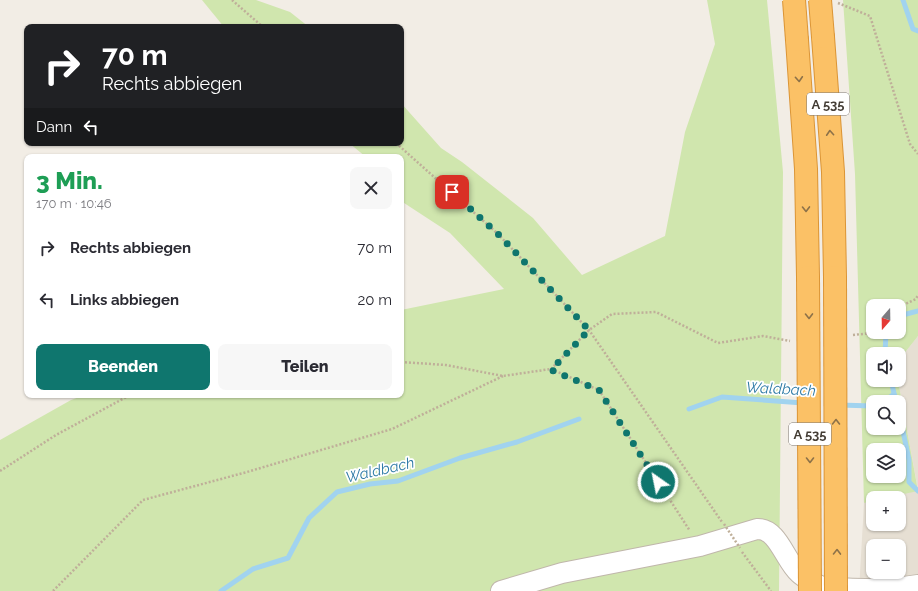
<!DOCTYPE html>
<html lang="de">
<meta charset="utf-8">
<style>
:root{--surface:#fff;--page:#f7f7f7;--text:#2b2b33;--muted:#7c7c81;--accent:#0f766e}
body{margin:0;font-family:Raleway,sans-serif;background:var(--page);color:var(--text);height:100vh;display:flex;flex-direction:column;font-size:15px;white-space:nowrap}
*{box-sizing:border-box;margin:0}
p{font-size:13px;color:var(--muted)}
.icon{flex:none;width:22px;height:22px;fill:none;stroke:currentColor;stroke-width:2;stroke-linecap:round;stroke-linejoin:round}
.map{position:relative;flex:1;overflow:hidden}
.side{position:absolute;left:24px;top:154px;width:380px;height:244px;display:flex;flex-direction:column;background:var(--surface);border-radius:8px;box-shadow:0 1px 3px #0004}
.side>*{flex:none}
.banner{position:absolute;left:24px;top:24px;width:380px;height:122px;border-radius:8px;box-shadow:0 1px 3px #0004;background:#202124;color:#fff;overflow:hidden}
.needle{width:26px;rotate:200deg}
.tools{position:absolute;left:866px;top:299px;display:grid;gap:8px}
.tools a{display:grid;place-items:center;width:40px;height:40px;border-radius:8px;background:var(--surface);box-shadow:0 1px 3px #0004;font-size:20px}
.pin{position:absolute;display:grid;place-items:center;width:34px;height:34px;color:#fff;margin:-17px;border-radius:8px;box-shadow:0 2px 6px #0006}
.me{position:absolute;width:44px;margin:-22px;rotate:327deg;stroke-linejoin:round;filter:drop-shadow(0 0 3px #0008)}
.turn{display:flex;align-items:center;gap:14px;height:84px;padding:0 12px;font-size:18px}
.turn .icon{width:52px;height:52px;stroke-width:2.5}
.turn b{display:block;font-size:28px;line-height:34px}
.then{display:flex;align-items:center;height:38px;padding:0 12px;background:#0003;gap:8px;font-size:15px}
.round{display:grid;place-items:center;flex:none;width:42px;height:42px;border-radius:8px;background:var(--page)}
.head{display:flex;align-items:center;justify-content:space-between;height:68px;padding:0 12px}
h1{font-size:24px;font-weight:800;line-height:30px;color:#1e9e55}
.primary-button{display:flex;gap:8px;margin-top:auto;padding:8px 12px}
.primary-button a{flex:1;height:46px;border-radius:8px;background:var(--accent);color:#fff;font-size:16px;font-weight:800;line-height:46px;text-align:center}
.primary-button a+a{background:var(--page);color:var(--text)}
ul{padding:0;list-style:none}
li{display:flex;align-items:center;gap:12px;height:52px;padding:0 12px}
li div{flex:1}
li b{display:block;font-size:15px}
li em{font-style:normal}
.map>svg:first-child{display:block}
.residential{fill:#e6dfd3;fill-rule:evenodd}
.green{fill:#d0e6ae;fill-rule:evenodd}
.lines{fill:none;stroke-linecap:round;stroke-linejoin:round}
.stream{stroke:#a1d3ef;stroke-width:5}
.minor-casing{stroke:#c0b7ab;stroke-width:22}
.highway-casing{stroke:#db9536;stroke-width:24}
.path{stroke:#bfaf99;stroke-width:2.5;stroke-dasharray:2 2;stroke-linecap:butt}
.minor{stroke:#fff;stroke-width:20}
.highway{stroke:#fbc166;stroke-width:22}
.highway-bridge-casing{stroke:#db9536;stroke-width:24;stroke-linecap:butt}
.path-bridge{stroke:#bfaf99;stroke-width:2.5;stroke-dasharray:2 2;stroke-linecap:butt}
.highway-bridge{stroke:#fbc166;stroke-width:22}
.oneway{stroke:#8d7249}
.route{stroke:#0f766e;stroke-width:7;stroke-dasharray:0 12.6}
.labels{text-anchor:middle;stroke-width:3.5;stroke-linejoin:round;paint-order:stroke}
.shield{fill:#fff;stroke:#7c7772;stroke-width:1}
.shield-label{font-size:13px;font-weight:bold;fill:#443d35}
.water-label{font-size:15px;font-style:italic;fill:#2e7aa6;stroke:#fff}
</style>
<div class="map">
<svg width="918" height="591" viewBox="0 0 918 591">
<rect width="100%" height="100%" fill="#f2ede5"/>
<path class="residential" d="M918 336V591H859L864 503 873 501V524H899V498H885L918 490 898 380 899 360ZM873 546H899V572H873Z"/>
<g class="green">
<path d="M202 0H256L290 12 309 27H224Z"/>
<path d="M707 0H767L783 172 779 591H0V440L71 400 85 395H401V310L504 289 450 233 401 201V157H366L349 143H401V103L441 148 462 162 533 218 582 275 665 236 685 132 715 44Z"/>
<path d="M843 0H918V336L899 360V354H873V380H898L918 491 885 498H873V501L864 503 855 174ZM873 306H899V332H873ZM873 402H899V428H873ZM873 450H899V476H873Z"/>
</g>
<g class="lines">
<g class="stream">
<path d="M903 0 913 29 918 31"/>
<path d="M899 316 918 311"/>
<path d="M885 354 886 332"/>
<path d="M891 380 896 402"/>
<path d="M884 402 894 394"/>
<path d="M839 405 873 406"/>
<path d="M689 409 722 397 803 403"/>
<path d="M899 412 909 460V482L918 491"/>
<path d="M221 591 253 569 288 558 309 518 337 492 370 484 398 481 460 458 517 442 579 419"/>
</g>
<g class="minor-casing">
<path id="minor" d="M501 591 562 573 700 546 757 529C778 528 785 561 799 573 804 578 814 583 820 586 826 587 833 587 839 588 865 590 892 589 918 585"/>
</g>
<g class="highway-casing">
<g id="highway">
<path d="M823 37 833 172 835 277"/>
<path d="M797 40 806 169 808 277"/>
</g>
</g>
<g class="path">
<path d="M232 0 263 27"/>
<path d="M838 3 870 16 910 144 918 154"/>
<path d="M396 143 498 234 589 330 722 522"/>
<path d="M899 307 916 299 918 295"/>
<path d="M853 335 872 333 873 319"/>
<path d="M401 362 446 365 503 376 551 369 599 390 690 531"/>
<path d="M551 369 589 330 612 314 656 312 718 343 763 336 790 341"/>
<path d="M0 471 56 435 130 395"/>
<path d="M742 552 771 591"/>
<path d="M53 591 143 500 247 472 392 429 503 376"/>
</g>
<use href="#minor" class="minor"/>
<use href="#highway" class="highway"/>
<g class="highway-bridge-casing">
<g id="highway-bridge">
<path d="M794 0 797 40"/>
<path d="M820 0 823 37"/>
<path d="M808 277 810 591"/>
<path d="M835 277 836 591"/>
</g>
</g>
<path class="path-bridge" d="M724 524 740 548"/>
<use href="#highway-bridge" class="highway-bridge"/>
</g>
<defs><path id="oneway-chevron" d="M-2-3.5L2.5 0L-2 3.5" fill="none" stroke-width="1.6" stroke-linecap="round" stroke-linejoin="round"/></defs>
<g class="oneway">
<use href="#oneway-chevron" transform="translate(799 79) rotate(86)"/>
<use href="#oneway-chevron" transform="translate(830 133) rotate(-94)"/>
<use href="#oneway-chevron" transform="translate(806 209) rotate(89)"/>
<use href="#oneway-chevron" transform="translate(809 316) rotate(89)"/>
<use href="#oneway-chevron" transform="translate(836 422) rotate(-90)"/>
<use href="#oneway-chevron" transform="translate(810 460) rotate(90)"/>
<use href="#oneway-chevron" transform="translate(837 552) rotate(-89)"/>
</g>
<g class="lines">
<path class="route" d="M452 192 498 234 589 330 551 370 599 390 658 482"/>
</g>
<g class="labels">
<g class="shield">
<rect x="807" y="93" width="42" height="22" rx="3"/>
<rect x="789" y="423" width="42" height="22" rx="3"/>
</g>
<g class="shield-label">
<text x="828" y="109">A 535</text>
<text x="810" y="439">A 535</text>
</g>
<g class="water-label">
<text transform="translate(781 389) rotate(3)" y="5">Waldbach</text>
<text transform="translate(380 470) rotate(-13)" y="5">Waldbach</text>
</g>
</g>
</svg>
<div class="tools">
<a><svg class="needle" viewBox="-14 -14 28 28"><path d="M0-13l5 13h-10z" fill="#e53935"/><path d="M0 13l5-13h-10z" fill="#7c7c81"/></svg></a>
<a><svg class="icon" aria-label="sound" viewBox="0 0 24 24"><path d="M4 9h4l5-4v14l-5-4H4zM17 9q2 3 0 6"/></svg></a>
<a><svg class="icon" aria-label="search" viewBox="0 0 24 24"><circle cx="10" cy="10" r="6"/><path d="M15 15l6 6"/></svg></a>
<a><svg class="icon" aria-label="layers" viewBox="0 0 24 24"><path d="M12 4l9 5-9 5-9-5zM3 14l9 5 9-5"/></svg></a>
<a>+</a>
<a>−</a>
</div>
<div class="pin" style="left:452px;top:192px;background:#d93025"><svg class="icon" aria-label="arrive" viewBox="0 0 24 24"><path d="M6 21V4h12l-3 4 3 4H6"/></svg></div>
<svg class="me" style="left:658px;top:482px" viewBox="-20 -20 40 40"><circle r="17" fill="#0f766e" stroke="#fff" stroke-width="3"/><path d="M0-11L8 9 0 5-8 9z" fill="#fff"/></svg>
<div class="banner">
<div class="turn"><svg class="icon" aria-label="right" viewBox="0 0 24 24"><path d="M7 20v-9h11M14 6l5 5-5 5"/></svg><div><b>70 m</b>Rechts abbiegen</div></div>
<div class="then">Dann<svg class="icon" aria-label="left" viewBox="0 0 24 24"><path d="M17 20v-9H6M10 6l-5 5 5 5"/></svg></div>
</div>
<section class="side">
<div class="head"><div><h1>3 Min.</h1><p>170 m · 10:46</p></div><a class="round"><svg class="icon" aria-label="close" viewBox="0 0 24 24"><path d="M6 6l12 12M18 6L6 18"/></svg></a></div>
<ul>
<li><svg class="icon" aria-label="right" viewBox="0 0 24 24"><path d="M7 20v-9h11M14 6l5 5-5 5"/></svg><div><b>Rechts abbiegen</b></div><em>70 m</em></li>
<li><svg class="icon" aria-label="left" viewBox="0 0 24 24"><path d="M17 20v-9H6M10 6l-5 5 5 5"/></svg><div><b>Links abbiegen</b></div><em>20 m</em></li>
</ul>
<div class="primary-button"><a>Beenden</a><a>Teilen</a></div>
</section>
</div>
